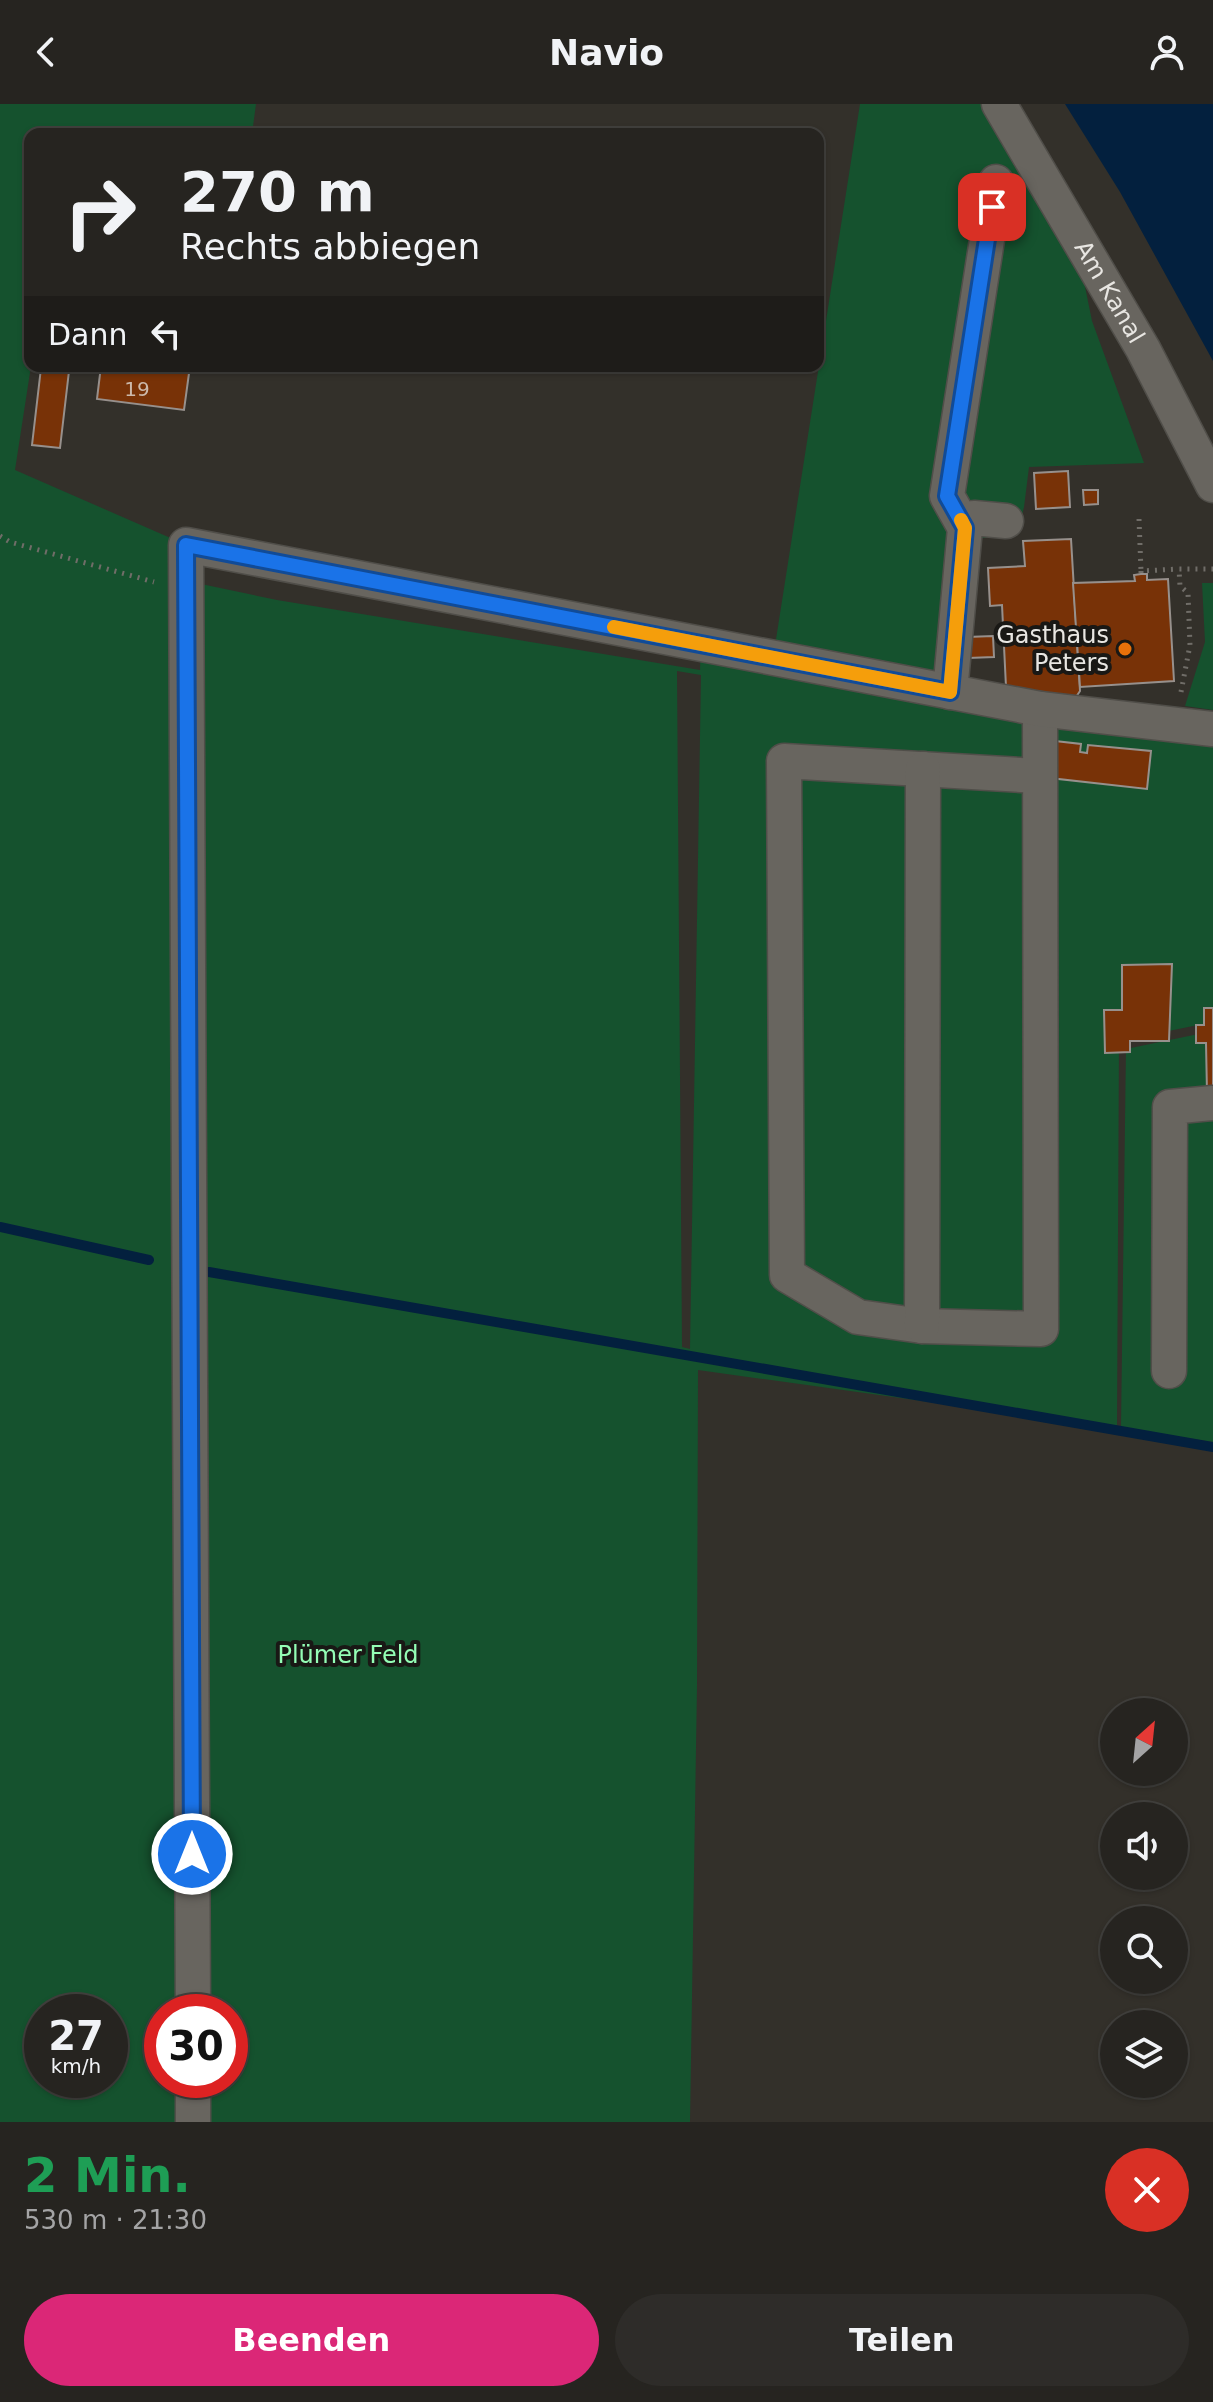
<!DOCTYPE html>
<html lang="de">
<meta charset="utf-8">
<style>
:root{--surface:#262420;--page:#2e2c29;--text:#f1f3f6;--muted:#a4a4a5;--line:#42413e;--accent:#db2777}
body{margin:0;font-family:"DejaVu Sans",sans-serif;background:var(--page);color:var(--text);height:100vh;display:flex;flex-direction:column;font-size:30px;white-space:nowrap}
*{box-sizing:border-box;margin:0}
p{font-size:26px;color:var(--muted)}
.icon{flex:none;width:44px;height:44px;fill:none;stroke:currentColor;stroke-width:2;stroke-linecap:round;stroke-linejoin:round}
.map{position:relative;height:2018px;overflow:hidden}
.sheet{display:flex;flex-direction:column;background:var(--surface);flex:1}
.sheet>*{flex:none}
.hud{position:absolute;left:24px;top:24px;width:800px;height:244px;border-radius:16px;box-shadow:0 2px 6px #0004,0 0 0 2px var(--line);background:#262420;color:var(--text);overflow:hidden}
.needle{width:52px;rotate:27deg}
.tools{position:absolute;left:1100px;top:1594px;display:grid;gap:16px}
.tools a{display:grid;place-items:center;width:88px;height:88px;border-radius:50%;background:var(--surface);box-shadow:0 2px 6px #0004,0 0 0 2px var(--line);font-size:40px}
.speed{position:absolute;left:24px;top:1890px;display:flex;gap:16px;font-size:40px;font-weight:700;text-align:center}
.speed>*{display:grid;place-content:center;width:104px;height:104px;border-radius:50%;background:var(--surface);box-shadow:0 2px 6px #0004,0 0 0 2px var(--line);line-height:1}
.speed small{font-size:20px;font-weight:400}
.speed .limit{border:12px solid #d22;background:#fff;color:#111}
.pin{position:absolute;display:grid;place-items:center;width:68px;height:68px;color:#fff;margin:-34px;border-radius:16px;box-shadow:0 4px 12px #0006}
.me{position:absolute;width:88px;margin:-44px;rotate:0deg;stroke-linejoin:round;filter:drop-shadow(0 0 6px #0008)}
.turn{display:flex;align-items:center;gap:28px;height:168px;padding:0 24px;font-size:36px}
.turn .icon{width:104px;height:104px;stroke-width:2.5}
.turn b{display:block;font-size:56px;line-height:68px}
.then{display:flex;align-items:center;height:76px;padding:0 24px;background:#0003;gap:16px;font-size:30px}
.round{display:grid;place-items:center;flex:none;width:84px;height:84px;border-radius:42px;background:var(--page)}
.head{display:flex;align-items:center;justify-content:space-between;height:136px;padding:0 24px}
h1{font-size:48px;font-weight:600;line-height:60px;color:#1e9e55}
.cta{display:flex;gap:16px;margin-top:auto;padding:16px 24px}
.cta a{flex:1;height:92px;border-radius:48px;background:var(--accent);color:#fff;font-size:32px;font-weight:600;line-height:92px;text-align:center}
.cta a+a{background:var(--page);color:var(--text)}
header{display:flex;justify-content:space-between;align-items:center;height:104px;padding:0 24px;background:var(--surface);font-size:36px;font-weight:600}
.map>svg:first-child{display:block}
.green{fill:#15522e;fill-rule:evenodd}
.water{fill:#03203e}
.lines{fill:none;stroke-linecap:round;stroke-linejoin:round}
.stream{stroke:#03203e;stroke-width:10}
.building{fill:#783207;stroke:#97908c;stroke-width:2}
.minor-casing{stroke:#504e49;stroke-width:37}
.path{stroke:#706d68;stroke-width:5;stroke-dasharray:2 6;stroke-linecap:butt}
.minor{stroke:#68655f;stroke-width:34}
.route-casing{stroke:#114b97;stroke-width:20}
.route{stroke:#1a73e8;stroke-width:14}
.slow{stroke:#f59e0b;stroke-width:14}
.food-dot{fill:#e8710a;stroke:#191815;stroke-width:3}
.labels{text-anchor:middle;stroke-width:8;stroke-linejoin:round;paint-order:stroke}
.number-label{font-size:20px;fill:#ccb9ab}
.street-label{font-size:24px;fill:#e8e6e2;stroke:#191815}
.poi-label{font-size:24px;fill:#e8e6e2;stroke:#191815;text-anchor:end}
.park-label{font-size:24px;fill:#94fdb5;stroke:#191815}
</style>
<header><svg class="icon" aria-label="back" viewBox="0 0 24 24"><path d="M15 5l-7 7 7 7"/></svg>Navio<svg class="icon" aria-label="person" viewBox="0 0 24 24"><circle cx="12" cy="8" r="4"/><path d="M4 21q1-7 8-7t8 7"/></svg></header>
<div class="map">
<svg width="1213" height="2018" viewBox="0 0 1213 2018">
<rect width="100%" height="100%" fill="#33302a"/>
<g class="green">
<path d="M0 0H256L252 30H30L31 262 15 366 182 439V476L277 496 700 566 701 538 774 548 860 0H983L1079 153 1092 217 1144 359 1029 363 1024 403 1018 428 978 435 962 593 1213 629V918L1119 937 1117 1324 698 1266 697 1582 690 2018H0ZM677 567 701 571 690 1245 682 1243ZM42 1908H110V1976H42ZM162 1908H230V1976H162Z"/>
<path d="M1202 479H1213V606L1185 602 1205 538Z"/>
<path d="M1213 927V1338L1121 1324 1126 945Z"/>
</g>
<path class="water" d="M1065 0H1213V257L1120 88Z"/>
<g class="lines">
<g class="stream">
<path d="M0 1123 149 1156"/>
<path d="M209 1168 1213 1343"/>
</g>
</g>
<g class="building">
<path d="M101 262H190L184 306 97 295Z"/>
<path d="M41 264 69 267 60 344 32 341Z"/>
<path d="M1068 367 1070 403 1036 405 1034 369Z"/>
<path d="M1083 386H1098V400L1084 401Z"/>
<path d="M1071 435 1080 587 1076 593 1006 583 1002 501 990 502 988 464 1025 462 1023 437Z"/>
<path d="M1141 470H1147V476L1168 475 1174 577 1080 583 1073 479 1135 477 1134 471Z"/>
<path d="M993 532 994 553 968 554 967 533Z"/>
<path d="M1055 637 1081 640 1080 648 1087 649 1088 641 1151 647 1147 685 1050 674Z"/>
<path d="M1172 860 1169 937H1130V948L1105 949 1104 906H1122V861Z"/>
<path d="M1204 904H1213V989H1207L1206 939H1196V921H1204Z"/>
</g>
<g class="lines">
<g class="minor-casing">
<g id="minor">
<path id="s1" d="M999 0 1143 245 1213 381"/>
<path d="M965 424 947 392 996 78"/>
<path d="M950 588 965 424 974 414 1006 417"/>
<path d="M1038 672 784 657 787 1171 858 1213 922 1222 1041 1225 1040 605"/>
<path d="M922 1222 923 665"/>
<path d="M1169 1267 1170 1003 1213 999"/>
<path d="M193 1908 186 441 1040 605 1213 625"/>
<path d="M193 1976V2018"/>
</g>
</g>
<g class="path">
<path d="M1139 415 1141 467"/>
<path d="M0 432 10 438 154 478"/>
<path d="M1141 469V467L1179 465"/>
<path d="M1181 588 1190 541 1188 489 1180 482 1179 465H1213"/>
</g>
<use href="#minor" class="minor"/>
</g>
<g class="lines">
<g class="route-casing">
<path id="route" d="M192 1750 186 441 950 588 965 424 947 392 992 103"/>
</g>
<use href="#route" class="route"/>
<path class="slow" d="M614 523 950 588 965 424 961 416"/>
</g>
<circle class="food-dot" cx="1125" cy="545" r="8"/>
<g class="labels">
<g class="number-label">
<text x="137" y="292">19</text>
</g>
<g class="street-label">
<text dy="8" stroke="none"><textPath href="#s1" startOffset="218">Am Kanal</textPath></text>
</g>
<g class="poi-label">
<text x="1109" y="539">Gasthaus<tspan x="1109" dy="28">Peters</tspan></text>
</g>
<g class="park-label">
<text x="348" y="1559">Plümer Feld</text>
</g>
</g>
</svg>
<div class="tools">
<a><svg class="needle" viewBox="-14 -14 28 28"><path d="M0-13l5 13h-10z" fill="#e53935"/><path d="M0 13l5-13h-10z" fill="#a4a4a5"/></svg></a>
<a><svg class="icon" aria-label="sound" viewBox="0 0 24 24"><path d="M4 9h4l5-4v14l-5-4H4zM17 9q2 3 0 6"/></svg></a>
<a><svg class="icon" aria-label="search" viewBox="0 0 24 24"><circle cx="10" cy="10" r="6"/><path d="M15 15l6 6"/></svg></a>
<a><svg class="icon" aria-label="layers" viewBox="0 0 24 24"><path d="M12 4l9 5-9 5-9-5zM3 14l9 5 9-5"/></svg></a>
</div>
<div class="speed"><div>27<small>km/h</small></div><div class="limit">30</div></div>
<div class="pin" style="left:992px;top:103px;background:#d93025"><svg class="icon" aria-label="arrive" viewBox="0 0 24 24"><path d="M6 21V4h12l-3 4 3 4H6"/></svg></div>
<svg class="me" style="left:192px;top:1750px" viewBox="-20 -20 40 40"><circle r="17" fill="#1a73e8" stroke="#fff" stroke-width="3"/><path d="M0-11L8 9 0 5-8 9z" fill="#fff"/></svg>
<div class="hud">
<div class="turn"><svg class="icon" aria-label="right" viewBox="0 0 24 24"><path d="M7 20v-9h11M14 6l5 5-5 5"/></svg><div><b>270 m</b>Rechts abbiegen</div></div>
<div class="then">Dann<svg class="icon" aria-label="left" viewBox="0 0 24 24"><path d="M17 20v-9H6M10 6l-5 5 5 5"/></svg></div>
</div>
</div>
<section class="sheet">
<div class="head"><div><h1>2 Min.</h1><p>530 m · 21:30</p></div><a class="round" style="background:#d93025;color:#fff"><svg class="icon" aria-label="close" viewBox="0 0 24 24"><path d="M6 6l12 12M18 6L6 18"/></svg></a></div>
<div class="cta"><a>Beenden</a><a>Teilen</a></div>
</section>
